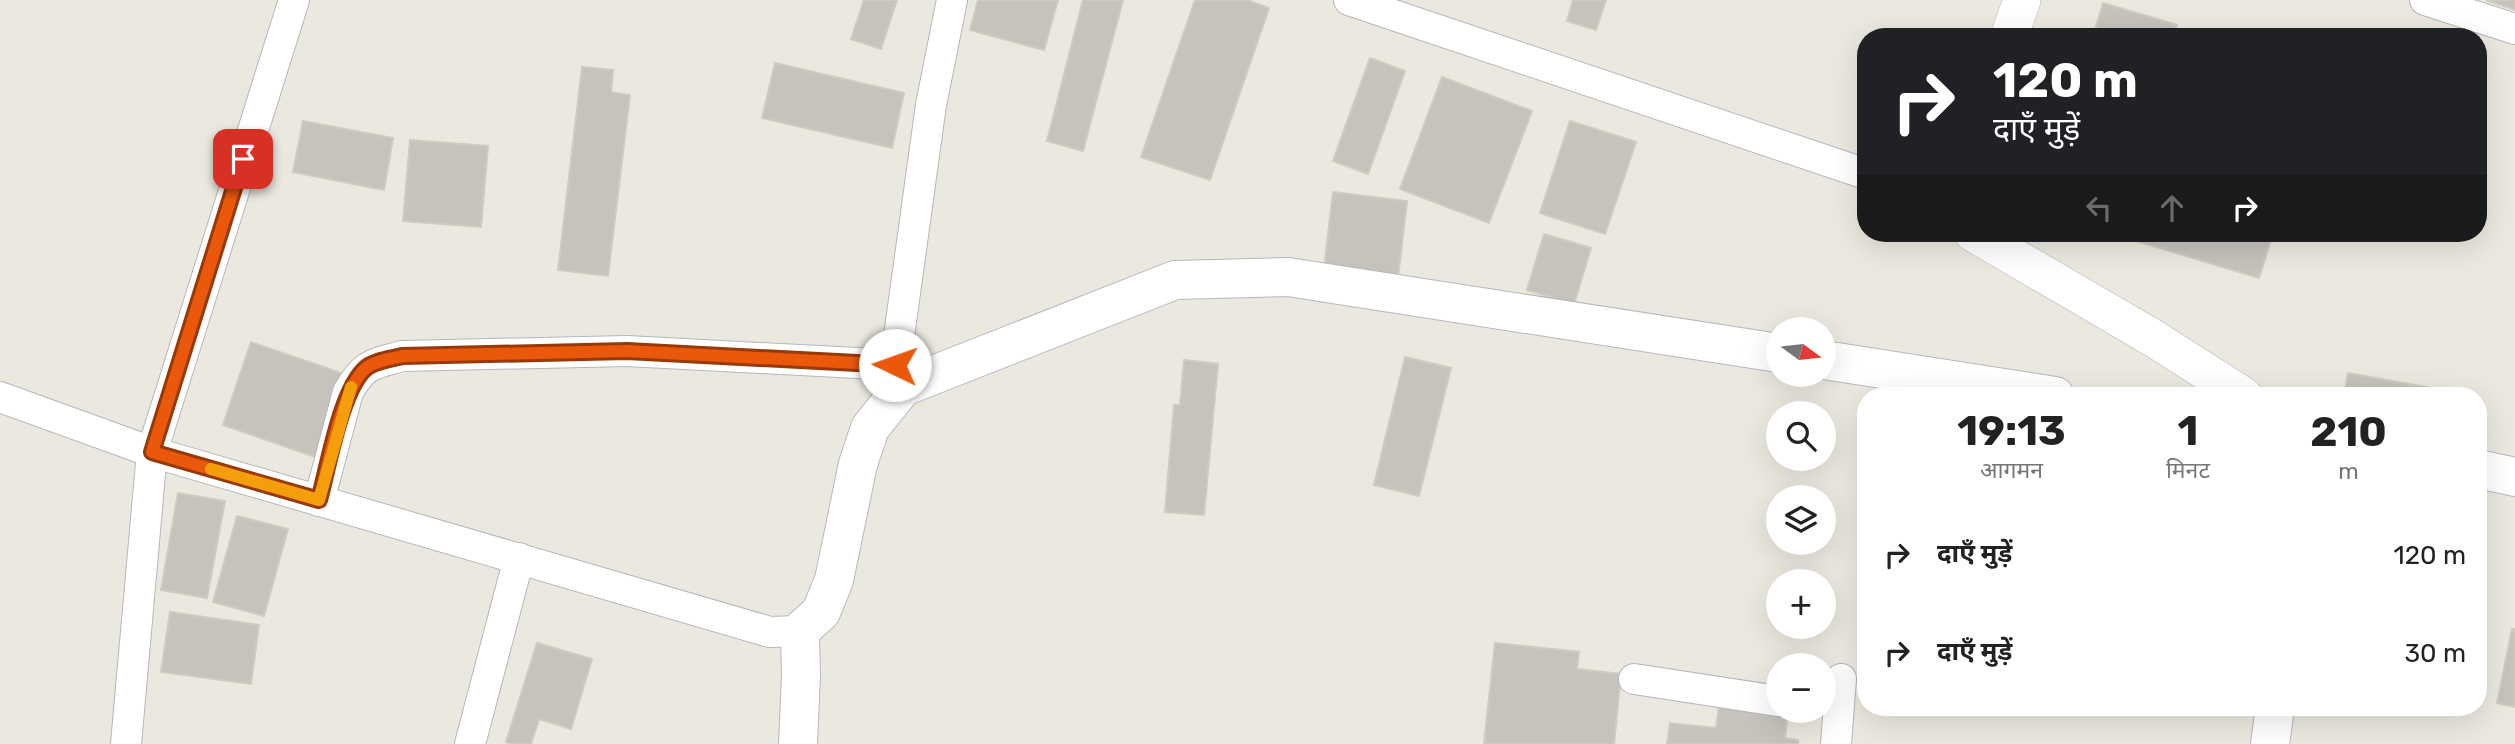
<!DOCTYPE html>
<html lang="hi">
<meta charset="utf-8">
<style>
:root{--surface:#fff;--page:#f6f6f6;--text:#222;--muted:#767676}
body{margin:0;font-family:Rubik,"Noto Sans Devanagari",sans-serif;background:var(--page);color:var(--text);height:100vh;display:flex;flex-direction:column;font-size:26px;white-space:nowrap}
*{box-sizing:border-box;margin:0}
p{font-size:23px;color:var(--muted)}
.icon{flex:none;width:38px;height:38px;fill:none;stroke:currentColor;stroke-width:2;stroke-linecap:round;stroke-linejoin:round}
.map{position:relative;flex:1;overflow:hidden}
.side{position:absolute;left:1857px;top:387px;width:630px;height:329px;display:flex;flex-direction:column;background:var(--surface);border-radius:28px;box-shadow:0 7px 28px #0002}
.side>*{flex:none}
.guide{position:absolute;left:1857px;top:28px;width:630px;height:214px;border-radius:28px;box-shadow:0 7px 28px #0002;background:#202124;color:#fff;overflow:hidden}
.needle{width:46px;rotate:105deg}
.tools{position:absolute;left:1766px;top:317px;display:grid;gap:14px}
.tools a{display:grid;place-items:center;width:70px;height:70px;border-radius:50%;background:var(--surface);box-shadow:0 7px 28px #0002;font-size:35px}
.pin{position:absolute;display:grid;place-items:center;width:60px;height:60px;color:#fff;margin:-30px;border-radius:14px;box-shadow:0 4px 10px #0006}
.me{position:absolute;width:77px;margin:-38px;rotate:273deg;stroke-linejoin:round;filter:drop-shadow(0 0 5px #0008)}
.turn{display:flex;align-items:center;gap:24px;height:147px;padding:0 21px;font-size:32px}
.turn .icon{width:91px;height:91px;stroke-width:2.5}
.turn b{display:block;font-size:49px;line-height:60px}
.lanes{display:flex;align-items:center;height:66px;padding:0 21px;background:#0003;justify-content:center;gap:35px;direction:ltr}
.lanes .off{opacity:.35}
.eta{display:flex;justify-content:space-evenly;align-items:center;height:119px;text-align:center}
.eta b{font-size:42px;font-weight:700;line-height:49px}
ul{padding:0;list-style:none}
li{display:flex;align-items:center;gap:21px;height:98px;padding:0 21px}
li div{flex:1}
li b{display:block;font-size:26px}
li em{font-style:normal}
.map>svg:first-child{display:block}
.building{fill:#c6c3bd;stroke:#cfcbbe;stroke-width:2}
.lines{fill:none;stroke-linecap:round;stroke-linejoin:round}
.minor-casing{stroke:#b5b7bc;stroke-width:32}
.tertiary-casing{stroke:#b5b7bc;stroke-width:38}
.secondary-casing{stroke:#b5b8be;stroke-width:40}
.minor{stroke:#fff;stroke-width:30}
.tertiary{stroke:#fff;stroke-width:37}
.secondary{stroke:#fff;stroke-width:38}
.route-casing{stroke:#983908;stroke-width:18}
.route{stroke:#ea580c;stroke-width:12}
.slow{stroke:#f59e0b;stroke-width:12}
</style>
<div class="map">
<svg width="2515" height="744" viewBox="0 0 2515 744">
<rect width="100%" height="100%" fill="#ebe9df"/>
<g class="building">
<path d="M864 0H897L881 49 851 39Z"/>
<path d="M978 0H1058L1044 50 970 30Z"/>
<path d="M1083 0H1123L1083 151 1047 141Z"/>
<path d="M1195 0H1247L1269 8 1210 180 1141 157Z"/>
<path d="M1573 0H1606L1596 30 1567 21Z"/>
<path d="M2486 0H2515V10Z"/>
<path d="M2103 3 2177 25 2173 37H2093Z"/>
<path d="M1370 58 1405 71 1368 174 1333 161Z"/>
<path d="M775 63 904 93 892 148 762 118Z"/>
<path d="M582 67 613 70 611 92 630 95 608 276 558 270Z"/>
<path d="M1442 77 1532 111 1489 223 1400 189Z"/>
<path d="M303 121 393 138 384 190 293 172Z"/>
<path d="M1570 121 1636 142 1605 234 1540 213Z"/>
<path d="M410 140 488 146 481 227 403 221Z"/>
<path d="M1333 192 1407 201 1397 286 1323 277Z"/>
<path d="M2110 233H2273L2259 278Z"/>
<path d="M1544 234 1591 248 1574 304 1527 290Z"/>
<path d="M251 342 347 375 318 458 223 425Z"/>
<path d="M1405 357 1451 368 1419 496 1374 485Z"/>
<path d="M1184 360 1218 364 1204 515 1165 512 1174 405H1180Z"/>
<path d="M2348 373 2454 392 2453 396H2344Z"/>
<path d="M178 493 225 501 207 598 161 590Z"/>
<path d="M237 516 288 529 264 616 213 602Z"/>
<path d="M170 612 259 625 251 684 161 672Z"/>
<path d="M2512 629H2515V707L2497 703Z"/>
<path d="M537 643 592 659 571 729 539 719 531 744H512L506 742Z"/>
<path d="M1495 643 1579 652 1577 669 1621 674 1614 744H1484Z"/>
<path d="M1722 687 1788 710 1785 738 1798 740V744H1667L1670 723 1716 728Z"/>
</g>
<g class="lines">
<g class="minor-casing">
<g id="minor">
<path d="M1349 0 1866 174"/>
<path d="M2425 0 2515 29"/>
<path d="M902 382 895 365 931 105 952 0"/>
<path d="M0 397 152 452 770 632 800 631"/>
<path d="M319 501 348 392C365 363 371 365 402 356L627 351 895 365"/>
<path d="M1634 679 1778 701"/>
<path d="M126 744 152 452 294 0"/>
<path d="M470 744 519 558"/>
<path d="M1836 744 1841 679"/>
</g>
</g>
<g class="tertiary-casing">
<g id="tertiary">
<path d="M2009 37 2022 0"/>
<path d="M1973 233 2153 338 2244 396"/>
</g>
</g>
<g class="secondary-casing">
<g id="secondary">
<path d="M1824 360 2055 396"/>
<path d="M2478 469 2515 477"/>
<path d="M798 744 801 676 800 631 821 612 834 580 858 464 870 428 903 387 1175 280 1288 277 1778 353"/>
<path d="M2270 744 2275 707"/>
</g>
</g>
<use href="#minor" class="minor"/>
<use href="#tertiary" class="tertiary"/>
<use href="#secondary" class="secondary"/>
</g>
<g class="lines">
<g class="route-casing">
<path id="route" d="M243 159 152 452 319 500C328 468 341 389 366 368 374 361 391 359 402 356L627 351 895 365"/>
</g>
<use href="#route" class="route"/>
<path class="slow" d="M211 469 319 500 351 387"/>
</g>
</svg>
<div class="tools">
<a><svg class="needle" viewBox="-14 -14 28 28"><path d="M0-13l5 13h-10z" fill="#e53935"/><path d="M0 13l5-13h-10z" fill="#767676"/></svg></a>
<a><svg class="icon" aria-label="search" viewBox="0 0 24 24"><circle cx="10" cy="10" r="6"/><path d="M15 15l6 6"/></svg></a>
<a><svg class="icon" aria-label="layers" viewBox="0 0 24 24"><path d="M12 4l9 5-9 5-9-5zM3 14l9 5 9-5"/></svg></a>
<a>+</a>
<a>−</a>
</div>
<div class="pin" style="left:243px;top:159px;background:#d93025"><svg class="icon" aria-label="arrive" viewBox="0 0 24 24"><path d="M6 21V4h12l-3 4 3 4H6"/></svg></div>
<svg class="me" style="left:895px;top:365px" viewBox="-20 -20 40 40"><circle r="19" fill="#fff"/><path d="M0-13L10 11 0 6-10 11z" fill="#ea580c"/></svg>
<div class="guide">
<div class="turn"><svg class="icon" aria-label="right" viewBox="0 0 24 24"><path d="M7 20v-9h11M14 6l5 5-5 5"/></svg><div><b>120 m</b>दाएँ मुड़ें</div></div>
<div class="lanes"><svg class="icon off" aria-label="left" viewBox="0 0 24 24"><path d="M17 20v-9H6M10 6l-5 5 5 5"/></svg><svg class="icon off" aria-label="ahead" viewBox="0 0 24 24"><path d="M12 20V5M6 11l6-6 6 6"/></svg><svg class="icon" aria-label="right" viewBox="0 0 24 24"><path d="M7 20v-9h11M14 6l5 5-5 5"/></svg></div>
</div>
<section class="side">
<div class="eta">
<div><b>19:13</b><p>आगमन</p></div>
<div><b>1</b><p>मिनट</p></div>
<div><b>210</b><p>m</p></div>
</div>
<ul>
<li><svg class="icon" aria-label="right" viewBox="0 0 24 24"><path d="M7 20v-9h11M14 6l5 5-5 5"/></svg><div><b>दाएँ मुड़ें</b></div><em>120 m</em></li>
<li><svg class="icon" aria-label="right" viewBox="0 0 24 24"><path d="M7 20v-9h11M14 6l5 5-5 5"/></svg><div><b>दाएँ मुड़ें</b></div><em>30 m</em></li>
</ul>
</section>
</div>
